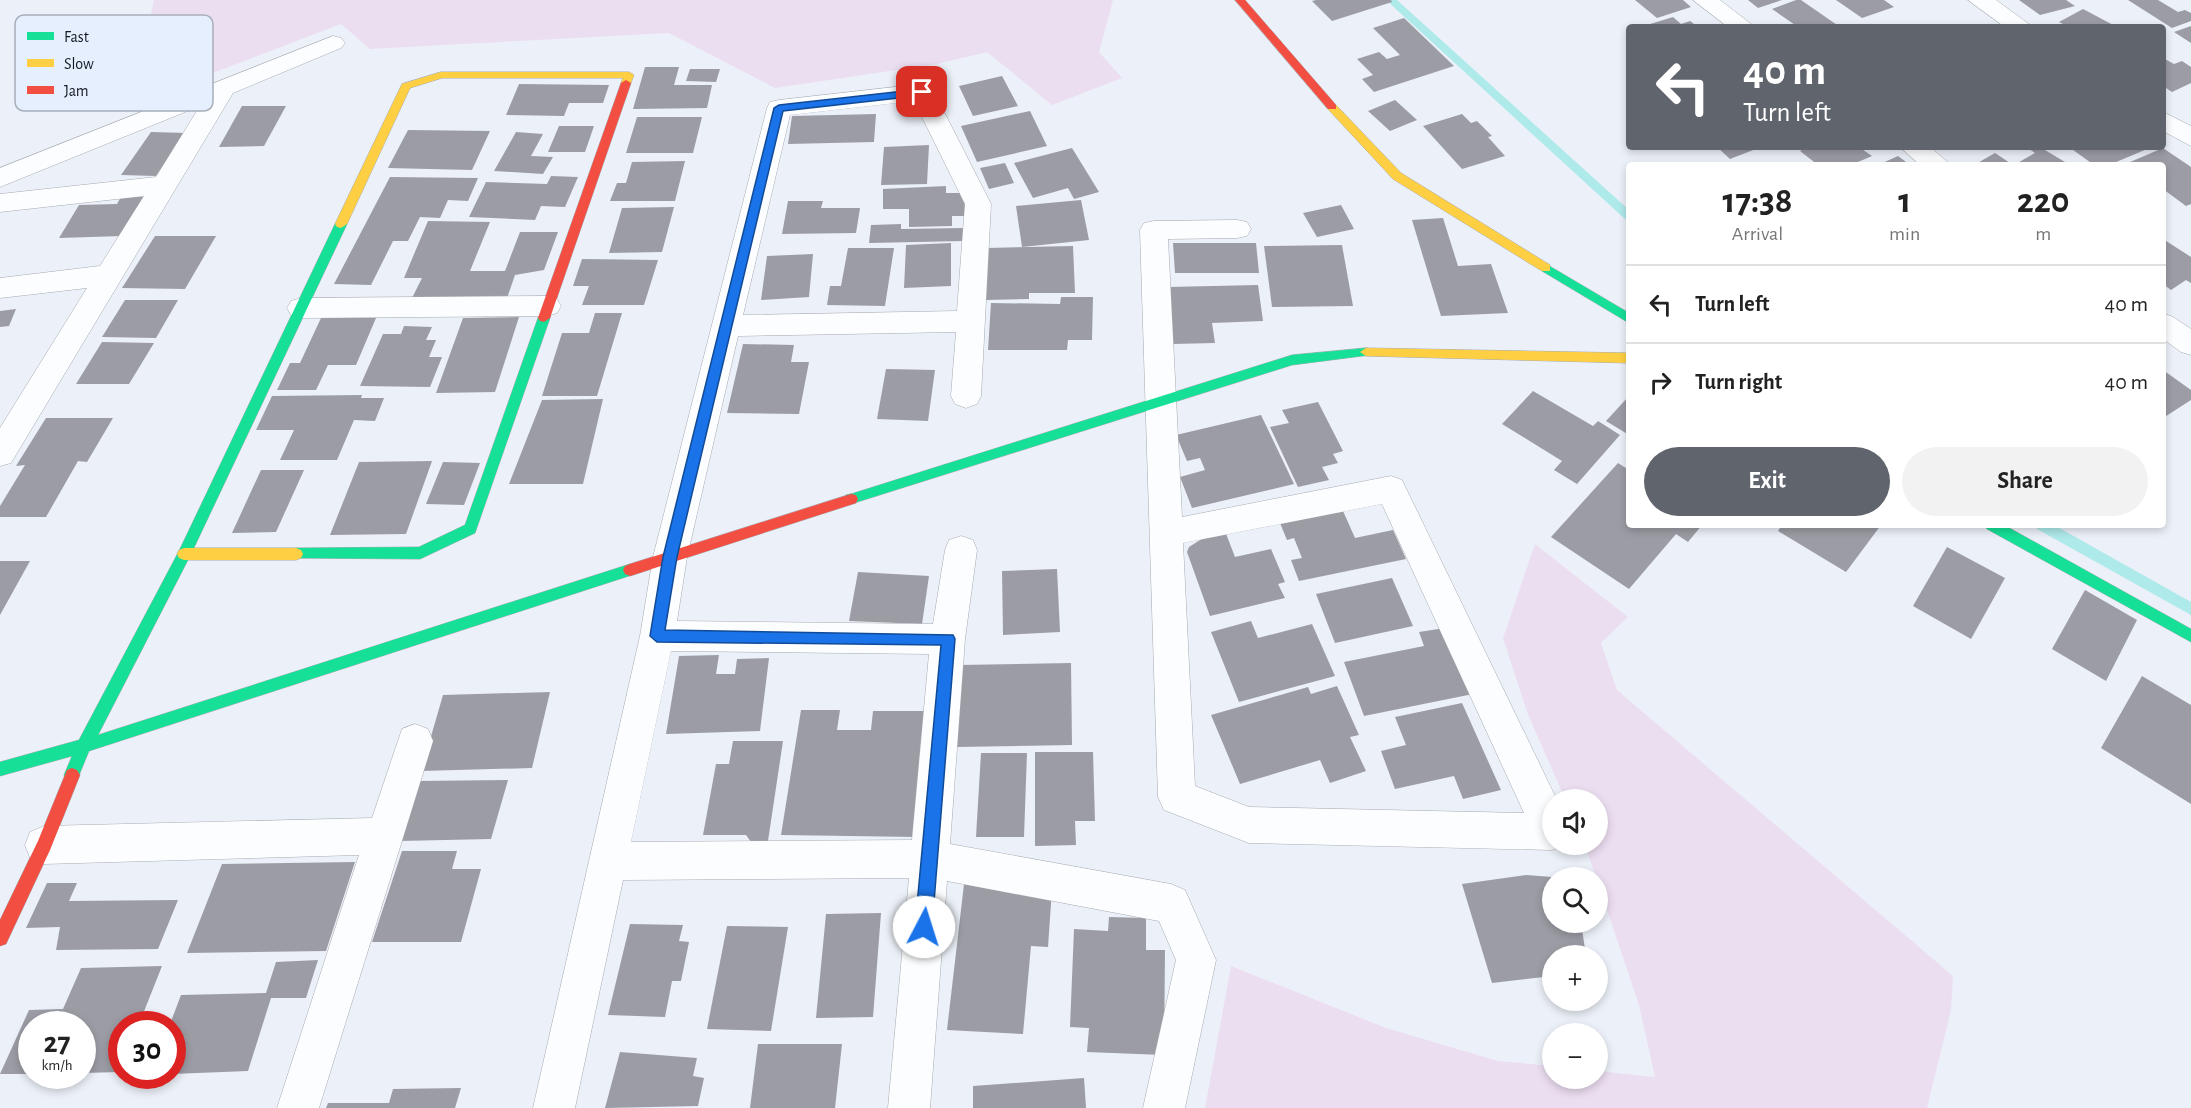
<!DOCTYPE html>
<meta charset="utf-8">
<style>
:root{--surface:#fff;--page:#f2f2f2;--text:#222;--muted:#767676;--line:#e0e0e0;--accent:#60646d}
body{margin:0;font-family:"Alegreya Sans",sans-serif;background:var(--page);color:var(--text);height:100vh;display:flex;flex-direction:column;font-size:22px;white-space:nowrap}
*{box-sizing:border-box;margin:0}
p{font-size:20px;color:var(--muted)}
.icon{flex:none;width:33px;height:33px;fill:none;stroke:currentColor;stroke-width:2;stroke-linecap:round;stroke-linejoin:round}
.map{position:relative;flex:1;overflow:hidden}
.drawer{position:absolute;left:1626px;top:162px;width:540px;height:366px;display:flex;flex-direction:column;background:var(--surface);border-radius:6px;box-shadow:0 3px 9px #0003}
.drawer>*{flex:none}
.banner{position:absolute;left:1626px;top:24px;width:540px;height:126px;border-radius:6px;box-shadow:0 3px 9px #0003;background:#60646d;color:#fff;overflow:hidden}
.tools{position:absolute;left:1542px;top:789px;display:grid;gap:12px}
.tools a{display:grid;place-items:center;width:66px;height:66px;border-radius:50%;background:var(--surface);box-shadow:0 3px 9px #0003;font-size:30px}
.speed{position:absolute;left:18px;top:1011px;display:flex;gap:12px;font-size:30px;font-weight:700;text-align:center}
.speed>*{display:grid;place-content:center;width:78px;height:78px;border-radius:50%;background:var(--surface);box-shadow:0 3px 9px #0003;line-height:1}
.speed small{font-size:15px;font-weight:400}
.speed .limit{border:9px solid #d22;background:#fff;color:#111}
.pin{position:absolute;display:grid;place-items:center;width:51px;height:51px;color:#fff;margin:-26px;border-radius:12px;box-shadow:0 3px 9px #0006}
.me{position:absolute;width:66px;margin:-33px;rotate:5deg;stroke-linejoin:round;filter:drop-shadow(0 0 4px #0008)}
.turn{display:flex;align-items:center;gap:21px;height:126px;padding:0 18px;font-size:27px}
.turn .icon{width:78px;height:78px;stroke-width:2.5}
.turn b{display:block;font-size:42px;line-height:51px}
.eta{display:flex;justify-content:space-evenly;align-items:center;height:102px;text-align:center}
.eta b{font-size:36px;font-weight:700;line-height:42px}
.action{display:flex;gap:12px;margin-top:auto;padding:12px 18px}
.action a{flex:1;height:69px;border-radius:36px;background:var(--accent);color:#fff;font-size:24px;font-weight:700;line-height:69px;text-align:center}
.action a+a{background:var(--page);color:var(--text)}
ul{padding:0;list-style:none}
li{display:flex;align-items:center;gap:18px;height:78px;padding:0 18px;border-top:2px solid var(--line)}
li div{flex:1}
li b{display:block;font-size:22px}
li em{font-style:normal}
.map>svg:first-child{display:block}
.green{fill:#ecdef1}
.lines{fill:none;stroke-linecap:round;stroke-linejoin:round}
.stream{fill:#afeaeb;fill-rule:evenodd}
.building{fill:#9c9ca5}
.street-casing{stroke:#a6abb2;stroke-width:1}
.fast-casing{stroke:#a6abb2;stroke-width:1}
.slow-casing{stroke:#a6abb2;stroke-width:1}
.jam-casing{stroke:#a6abb2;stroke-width:1}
.street{fill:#fcfdfe;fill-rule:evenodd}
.fast{fill:#16e098;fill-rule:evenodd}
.slow{fill:#ffcf43;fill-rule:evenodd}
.jam{fill:#f24e42;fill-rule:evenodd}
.route{fill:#1a73e8;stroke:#114b97;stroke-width:1.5}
.key{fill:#e6effe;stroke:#a7afbc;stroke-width:1.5}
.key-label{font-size:16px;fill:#141922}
</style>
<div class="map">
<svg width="2191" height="1108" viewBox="0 0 2191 1108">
<rect width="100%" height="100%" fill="#ecf0f8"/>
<g class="green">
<path d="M154 0H1113L1099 52 1122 78 1052 105 987 52 937 64 775 88 669 33 370 49 341 24 132 104Z"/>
<path d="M1535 544 1628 617 1601 643 1617 690 1953 976 1951 1010 1927 1108H1205L1231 966 1386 1028 1498 1061 1552 1066V1078H1598V1071L1655 1077 1639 1005 1585 845 1598 844V800L1565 799 1527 712 1503 638Z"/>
</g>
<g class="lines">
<g class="stream">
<path d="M1386 0H1397L1629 210V220L1625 219Z"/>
<path d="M2035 525H2054L2191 602V615L2037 529Z"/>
</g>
</g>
<g class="building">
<path d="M1316 0H1391L1392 2 1332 21 1312 1Z"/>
<path d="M1635 0H1683L1691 7 1657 18Z"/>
<path d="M1748 0H1782L1758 8Z"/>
<path d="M1796 0H1801L1840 27H1798L1772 9Z"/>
<path d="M1836 0H1884L1894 7 1862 18Z"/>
<path d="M2019 0H2066L2075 6 2040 15Z"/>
<path d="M2128 0H2158L2178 12 2185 10 2191 13V21L2172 28Z"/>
<path d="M2083 9 2117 27H2069L2059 22Z"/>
<path d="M1673 17 1681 24 1690 21 1698 27 1647 25Z"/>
<path d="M1404 18 1454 66 1374 92 1362 79 1373 75 1357 59 1379 52 1387 59 1400 55 1373 28Z"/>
<path d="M2191 26V43L2174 32Z"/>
<path d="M2163 58 2174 64 2182 61 2191 67V83L2172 92 2163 86Z"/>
<path d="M645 67H679L674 85H712L707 108 633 109Z"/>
<path d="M690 69H720L716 82 686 81Z"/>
<path d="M1002 76 1018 106 973 116 959 86Z"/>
<path d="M519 84 609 85 603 103H569L564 116 506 115Z"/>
<path d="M1395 100 1417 120 1390 131 1368 111Z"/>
<path d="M242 106H286L264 146 219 147Z"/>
<path d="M1030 111 1047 146 977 162 961 126Z"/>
<path d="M876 114 874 142 788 144 792 116Z"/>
<path d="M1462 114 1471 123 1477 121 1492 136 1488 137 1505 156 1462 169 1423 126Z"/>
<path d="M637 117H702L693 153H626Z"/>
<path d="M559 126H594L585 152H548Z"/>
<path d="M408 130 490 131 472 170 388 168Z"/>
<path d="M151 132 186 133 156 176 121 175Z"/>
<path d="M516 132 543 134 531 156 553 157 543 174 494 171Z"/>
<path d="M929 145 927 184 881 185 884 147Z"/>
<path d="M1717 147H1761L1730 159Z"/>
<path d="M1809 147H1859L1872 156 1851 165H1818L1800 151Z"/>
<path d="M2026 147H2040L2070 165H2014L2035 153Z"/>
<path d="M2069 147H2152L2109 165H2094Z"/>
<path d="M1072 148 1099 192 1074 199 1068 188 1033 198 1014 163Z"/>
<path d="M2163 148 2191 167V204L2186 206 2163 189V165H2123Z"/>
<path d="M1995 153 2013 165H1974Z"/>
<path d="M1898 156 1910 165H1878Z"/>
<path d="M685 161 675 201H610L617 183H626L632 162Z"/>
<path d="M1005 163 1014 183 989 189 980 168Z"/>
<path d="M551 176 578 177 565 207 541 206 535 220 469 217 486 182 547 184Z"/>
<path d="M390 177 478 178 468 201 448 200 440 218 420 217 408 241H393L371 285 334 284Z"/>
<path d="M946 186V193H967V216H952V226L909 227V209H883V189Z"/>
<path d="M121 197H144L121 236 59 238 79 205 117 204Z"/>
<path d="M1081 200 1089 240 1022 247 1016 206Z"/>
<path d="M788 201H823L821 208H860L856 233 782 234Z"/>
<path d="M1341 205 1354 229 1317 237 1303 213Z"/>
<path d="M674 207 662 252 609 253 622 208Z"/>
<path d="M1443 218 1458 266 1491 264 1508 313 1441 316 1412 220Z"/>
<path d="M428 221 490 222 470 271H505L520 232H558L544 270 515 275 507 298H412L422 278H404Z"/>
<path d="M901 224V229L964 228V241L869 243 871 225Z"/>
<path d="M155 236H216L185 289 122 288Z"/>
<path d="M2163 239 2191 257V283L2186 280 2171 290 2163 284Z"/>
<path d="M951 243V286L904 288 906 245Z"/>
<path d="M1173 243H1256L1259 273H1175Z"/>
<path d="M1342 245 1353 306 1272 307 1264 246Z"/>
<path d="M1073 246 1075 293H1029V299L985 300 986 248Z"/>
<path d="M848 248H894L885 306 827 305 830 286H841Z"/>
<path d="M813 254 809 297 761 300 767 256Z"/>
<path d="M582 259 658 260 644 305H582L589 286H573Z"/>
<path d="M1258 285 1263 321 1212 323 1215 343 1173 344 1168 287Z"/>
<path d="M1061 297H1093L1092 340H1068L1067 350H988L991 303 1060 304Z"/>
<path d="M125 300H178L156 338 102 337Z"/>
<path d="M16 309 9 326 0 327V311Z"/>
<path d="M595 313H622L597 396H542L562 333H589Z"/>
<path d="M519 317 495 392 436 393 463 318Z"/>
<path d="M321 318H376L356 365H328L316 390H277L290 363H300Z"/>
<path d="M404 326 432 327 426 340H436L429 357H442L430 387 360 386 383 334H401Z"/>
<path d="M102 342 154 343 129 384H76Z"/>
<path d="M743 344 794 345 791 362H809L799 414 727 413Z"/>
<path d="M886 369 935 370 928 421 877 419Z"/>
<path d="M2163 370 2191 390V400L2163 418Z"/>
<path d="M1533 391 1593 426 1598 421 1620 435 1577 484 1554 470 1562 461 1502 424Z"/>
<path d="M362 395 361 398H384L375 421 354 420 337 460H280L294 430H256L272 396Z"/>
<path d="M1629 396V435L1606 421Z"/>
<path d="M603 399 583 484H509L542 400Z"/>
<path d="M1318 402 1343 451 1333 454 1338 463 1322 467 1329 480 1298 487 1270 427 1289 423 1282 410Z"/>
<path d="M1261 415 1294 484 1192 508 1180 477 1205 470 1200 458 1187 461 1176 435Z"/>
<path d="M46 418H113L87 462 78 461 46 517H0V506L25 465 16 466Z"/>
<path d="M432 461 406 534 330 535 359 462Z"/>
<path d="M443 462 480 463 464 505 426 504Z"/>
<path d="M1618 463 1629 470V525H1702L1688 542 1676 534 1629 589 1551 537Z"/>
<path d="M261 470H304L276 532 232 533Z"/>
<path d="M1343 511 1355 538 1393 530 1406 559 1299 581 1291 560 1302 558 1294 538 1287 540 1280 523Z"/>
<path d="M1782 525H1881L1846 572 1778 531Z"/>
<path d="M1225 531 1235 557 1271 549 1285 582 1278 584 1285 598 1210 616 1187 552 1189 547 1208 535Z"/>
<path d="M1947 547 2005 578 1971 639 1913 606Z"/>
<path d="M0 561H30L0 615Z"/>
<path d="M1057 569 1060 632 1003 635 1002 571Z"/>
<path d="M858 572 929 576 922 624 849 621Z"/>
<path d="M1392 578 1413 626 1335 643 1316 594Z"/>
<path d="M2085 590 2137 620 2106 681 2052 649Z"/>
<path d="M1251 621 1258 638 1312 624 1335 676 1239 702 1211 632Z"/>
<path d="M1445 628 1473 694 1364 716 1344 662 1424 646 1419 632Z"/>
<path d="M719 655 716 674H735L737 659 769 658 760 731 666 734 679 656Z"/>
<path d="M1071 663 1072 745 956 747 960 665Z"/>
<path d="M2142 676 2191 705V804L2101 748Z"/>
<path d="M1337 686 1359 735 1350 737 1366 771 1330 783 1320 760 1240 784 1211 715 1308 687 1311 694Z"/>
<path d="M550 692 532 768 421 771 443 695Z"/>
<path d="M1462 703 1501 790 1463 799 1454 776 1395 789 1381 751 1406 745 1395 717Z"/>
<path d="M801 710H840L837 730H871L873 711H928L917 837 781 835Z"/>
<path d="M733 741H783L768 841 751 842 746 835H703L716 764H729Z"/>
<path d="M1035 752H1093L1095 821H1075L1076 845 1035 846Z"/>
<path d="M981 753H1027L1024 837H976Z"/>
<path d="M508 780 491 839 399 841 417 781Z"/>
<path d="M402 851H457L452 869H481L461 942H372Z"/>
<path d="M355 862 326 951 187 953 222 864Z"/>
<path d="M1526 875 1552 877V922H1581L1586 956H1552V976L1492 983 1462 884Z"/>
<path d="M47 883H77L69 901 178 900 158 949 56 950 60 927 26 928Z"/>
<path d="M964 884 1052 889 1048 947 1031 946 1023 1034 947 1030Z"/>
<path d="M881 913 873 1017 816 1018 826 914Z"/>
<path d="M1109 917 1146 918V950H1165L1164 1055 1087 1052 1089 1028 1070 1027 1074 929 1108 931Z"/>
<path d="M630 924 683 925 679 941 689 942 681 981H672L665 1017 608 1015Z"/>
<path d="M727 926 788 927 771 1031 707 1029Z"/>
<path d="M318 960 306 998H271L248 1071 172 1074V1024H170L181 995 266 993 276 962Z"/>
<path d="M162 966 139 1024H122L120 1072 82 1073V1024H32V1074H0L29 1010 63 1009 81 968Z"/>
<path d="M758 1044H842L835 1108H750Z"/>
<path d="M620 1052 697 1058 693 1076 704 1078 698 1106 605 1108Z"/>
<path d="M1084 1078 1086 1108H973V1086Z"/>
<path d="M461 1088 455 1108H326L328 1103H389L393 1089Z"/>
</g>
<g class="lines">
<g class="street-casing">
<g id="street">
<path d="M1693 0H1720L1755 27H1728Z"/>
<path d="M1968 0H1996L2033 27H2005Z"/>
<path d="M333 36 341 38 345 43 341 48 233 93 11 463 0 466V428L87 288 0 298V278L100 266 144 196 0 212V194L156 177 200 106 0 187V168Z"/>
<path d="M922 84 931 87 934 92 991 204 981 396 977 404 966 408 955 404 951 396 956 332 738 336 687 557 677 621 933 624 945 550 949 540 961 536 973 540 977 550 965 639 950 844 1171 884 1185 890 1216 960 1185 1108H1143L1176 960 1159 921 947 881 930 1108H888L909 878 623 880 575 1108H533L640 636 653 557 767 108 770 102 779 100ZM914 101 965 204 957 311 743 315 790 115ZM671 651 929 654 912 840 631 842Z"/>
<path d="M2163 112 2191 126V146L2163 131Z"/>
<path d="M1900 147H1930L1951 165H1920Z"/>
<path d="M1237 220 1247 222 1251 229 1247 236 1237 238 1168 239 1182 517 1391 476 1402 480 1557 800H1552V844L1565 845 1552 850 1249 843 1164 810 1158 797 1140 230 1144 223 1154 221ZM1382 504 1524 813 1249 807 1195 786 1183 543Z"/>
<path d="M547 296 557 299 561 306 557 313 547 316 301 318 291 315 287 308 291 301 301 298Z"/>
<path d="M2163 313 2173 317 2191 329V355L2181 352 2163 339Z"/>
<path d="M415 724 428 729 433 741 319 1108H277L359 855 44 864 30 858 25 845 30 832 44 826 372 818 402 729Z"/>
</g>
</g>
<g class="fast-casing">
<g id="fast">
<path d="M341 220 347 224 191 554 98 735 630 564 635 566 637 570 635 574 89 751 77 780 72 782 67 780 64 775 72 756 0 776V762L79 740 179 551 335 224Z"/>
<path d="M1546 264 1629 313V323L1542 271 1540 268Z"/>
<path d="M544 314 550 318 475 533 420 559 291 558 289 554 291 550 296 548 419 547 465 525 538 318Z"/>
<path d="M1366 348 1370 349 1372 352 1370 355 1292 365 851 504 846 503 844 499 846 495 851 494 1292 355Z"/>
<path d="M1985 525H2004L2191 629V642L1987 529Z"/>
</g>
</g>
<g class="slow-casing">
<g id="slow">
<path d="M441 72H629L634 75 630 85 626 86 621 83 623 78H442L410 88 347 224 341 228 337 227 335 224 402 84Z"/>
<path d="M1332 104 1336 105 1401 173 1550 265V271H1542L1393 179 1328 109 1327 107Z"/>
<path d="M1366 348 1629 353V363L1366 356 1360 352Z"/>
<path d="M184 548H296L301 550 303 554 301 558 296 560H184L179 558 177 554 179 550Z"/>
</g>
</g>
<g class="jam-casing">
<g id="jam">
<path d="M1235 0H1245L1336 105V109H1328Z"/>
<path d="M626 80 631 83 550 318 544 322 540 321 538 318 621 83Z"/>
<path d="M851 494 856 495 858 499 856 503 630 576 625 574 623 570 625 566 630 564Z"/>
<path d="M72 768 77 770 80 775 50 850 6 944 0 946V920L38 841 67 770Z"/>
</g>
</g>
<use href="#street" class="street"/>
<use href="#fast" class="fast"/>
<use href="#slow" class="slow"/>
<use href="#jam" class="jam"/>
</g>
<path class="route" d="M922 89 927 92 925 95 783 111 677 557 665 630 953 635 955 639 932 927 930 933 924 935 918 933 915 927 941 645 657 642 650 636 663 557 774 108 779 105Z"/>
<rect x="15" y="15" width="198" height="96" rx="9" class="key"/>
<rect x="27" y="32" width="27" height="8" fill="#16e098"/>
<rect x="27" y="59" width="27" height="8" fill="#ffcf43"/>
<rect x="27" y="86" width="27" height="8" fill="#f24e42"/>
<g class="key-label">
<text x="64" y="42">Fast</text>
<text x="64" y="69">Slow</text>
<text x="64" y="96">Jam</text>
</g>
</svg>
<div class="tools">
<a><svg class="icon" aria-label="sound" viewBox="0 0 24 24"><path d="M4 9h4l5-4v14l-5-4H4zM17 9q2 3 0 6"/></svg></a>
<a><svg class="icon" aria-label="search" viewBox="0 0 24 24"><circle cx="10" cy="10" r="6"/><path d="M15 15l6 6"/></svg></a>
<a>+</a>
<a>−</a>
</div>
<div class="speed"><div>27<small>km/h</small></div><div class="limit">30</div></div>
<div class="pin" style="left:922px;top:92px;background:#d93025"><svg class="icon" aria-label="arrive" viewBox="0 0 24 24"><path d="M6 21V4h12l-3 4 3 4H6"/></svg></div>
<svg class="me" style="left:924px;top:927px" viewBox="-20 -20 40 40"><circle r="19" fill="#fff"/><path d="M0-13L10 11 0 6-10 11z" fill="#1a73e8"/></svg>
<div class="banner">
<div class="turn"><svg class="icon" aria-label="left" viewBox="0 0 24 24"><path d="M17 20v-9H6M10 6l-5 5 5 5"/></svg><div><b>40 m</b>Turn left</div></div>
</div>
<section class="drawer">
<div class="eta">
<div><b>17:38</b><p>Arrival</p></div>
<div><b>1</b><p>min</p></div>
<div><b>220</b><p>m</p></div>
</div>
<ul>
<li><svg class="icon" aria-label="left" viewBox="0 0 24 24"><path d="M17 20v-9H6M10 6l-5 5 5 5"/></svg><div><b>Turn left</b></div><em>40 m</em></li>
<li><svg class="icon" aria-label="right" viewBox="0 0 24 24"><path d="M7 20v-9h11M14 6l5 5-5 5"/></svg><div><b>Turn right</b></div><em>40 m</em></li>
</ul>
<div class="action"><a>Exit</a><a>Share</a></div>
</section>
</div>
